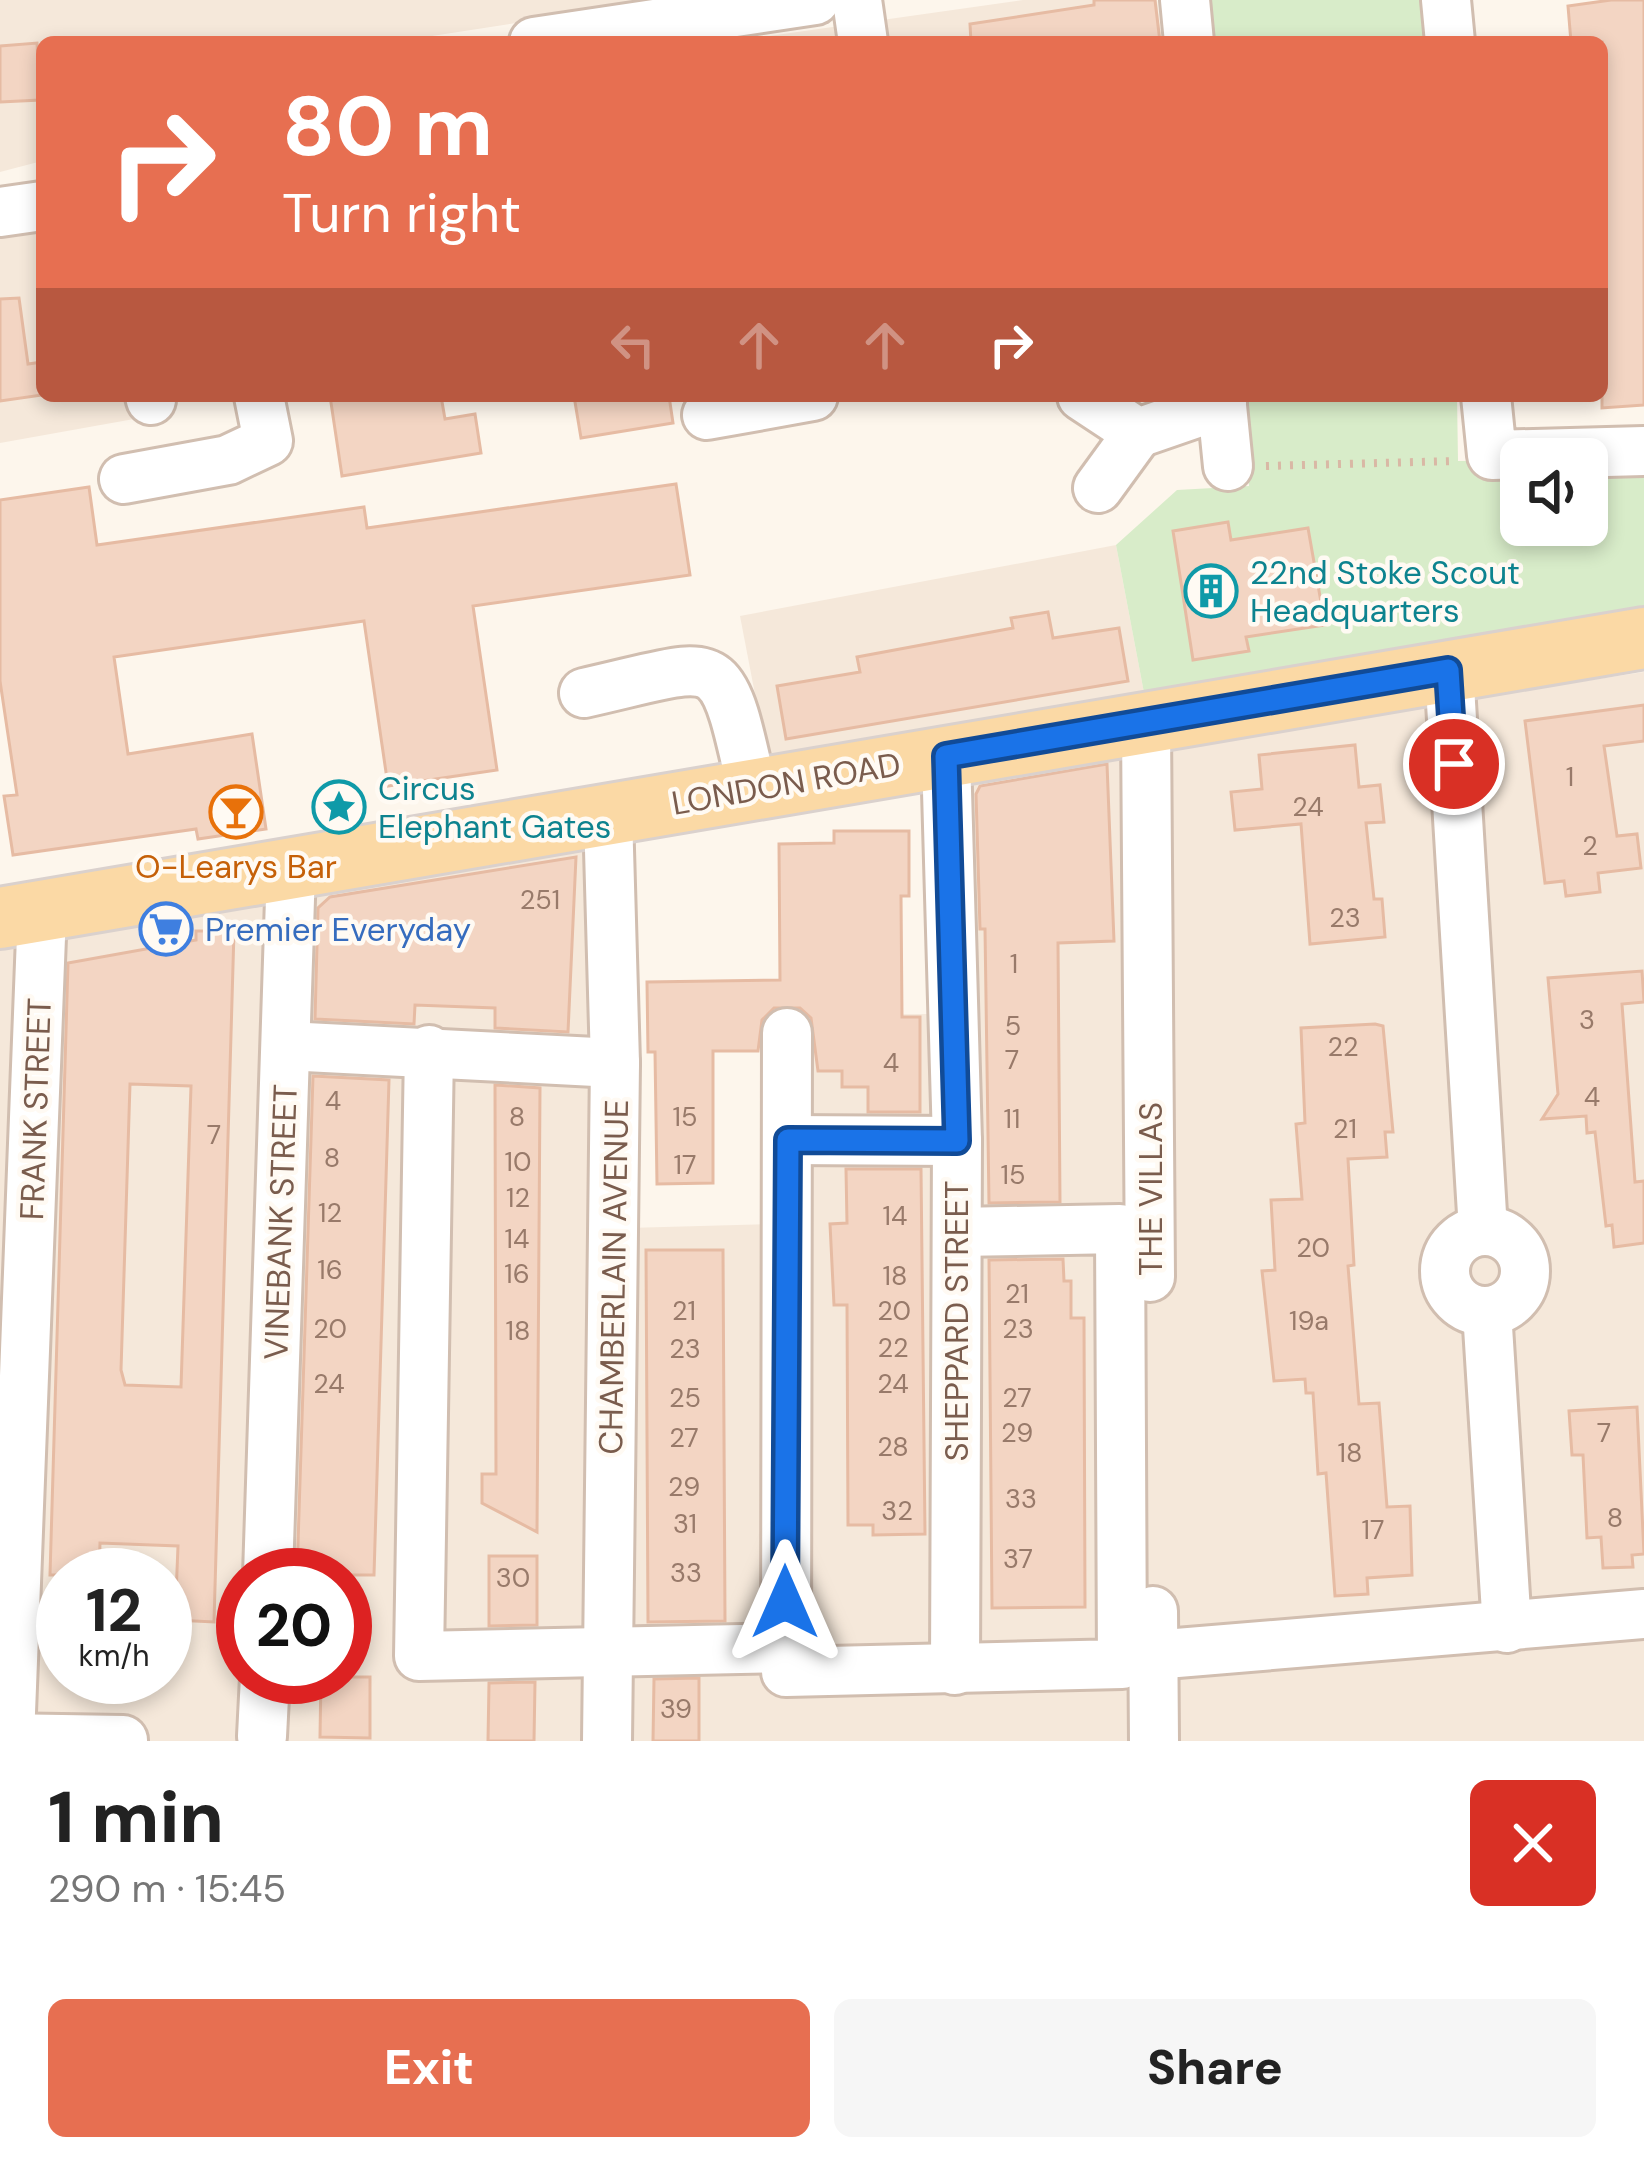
<!DOCTYPE html>
<meta charset="utf-8">
<style>
:root{--surface:#fff;--page:#f6f6f6;--text:#222;--muted:#767676;--accent:#e76f51}
body{margin:0;font-family:"DM Sans",sans-serif;background:var(--page);color:var(--text);height:100vh;display:flex;flex-direction:column;font-size:45px;white-space:nowrap}
*{box-sizing:border-box;margin:0}
p{font-size:39px;color:var(--muted)}
.icon{flex:none;width:66px;height:66px;fill:none;stroke:currentColor;stroke-width:2;stroke-linecap:round;stroke-linejoin:round}
.map{position:relative;height:1741px;overflow:hidden}
.details{display:flex;flex-direction:column;background:var(--surface);flex:1}
.details>*{flex:none}
.banner{position:absolute;left:36px;top:36px;width:1572px;height:366px;border-radius:18px;box-shadow:0 6px 18px #0003;background:#e76f51;color:#fff;overflow:hidden}
.tools{position:absolute;left:1500px;top:438px;display:grid;gap:24px}
.tools a{display:grid;place-items:center;width:108px;height:108px;border-radius:18px;background:var(--surface);box-shadow:0 6px 18px #0003;font-size:60px}
.speed{position:absolute;left:36px;top:1548px;display:flex;gap:24px;font-size:60px;font-weight:700;text-align:center}
.speed>*{display:grid;place-content:center;width:156px;height:156px;border-radius:50%;background:var(--surface);box-shadow:0 6px 18px #0003;line-height:1}
.speed small{font-size:30px;font-weight:400}
.speed .limit{border:18px solid #d22;background:#fff;color:#111}
.pin{position:absolute;display:grid;place-items:center;width:102px;height:102px;color:#fff;margin:-51px;border:6px solid #fff;border-radius:50%;box-shadow:0 3px 12px #0007}
.me{position:absolute;width:132px;margin:-66px;rotate:0deg;stroke-linejoin:round;filter:drop-shadow(0 0 9px #0008)}
.turn{display:flex;align-items:center;gap:42px;height:252px;padding:0 48px;font-size:54px}
.turn .icon{width:156px;height:156px;stroke-width:2.5}
.turn b{display:block;font-size:84px;line-height:102px}
.lanes{display:flex;align-items:center;height:114px;padding:0 48px;background:#0003;justify-content:center;gap:60px;direction:ltr}
.lanes .off{opacity:.35}
.round{display:grid;place-items:center;flex:none;width:126px;height:126px;border-radius:18px;background:var(--page)}
.headline{display:flex;align-items:center;justify-content:space-between;height:204px;padding:0 48px}
h1{font-size:72px;font-weight:800;line-height:90px}
.cta{display:flex;gap:24px;margin-top:auto;padding:24px 48px}
.cta a{flex:1;height:138px;border-radius:18px;background:var(--accent);color:#fff;font-size:48px;font-weight:800;line-height:138px;text-align:center}
.cta a+a{background:var(--page);color:var(--text)}
.map>svg:first-child{display:block}
.residential{fill:#f5e8da;fill-rule:evenodd}
.green{fill:#d8ecc9}
.building{fill:#f3d5c3;stroke:#e6bba3;stroke-width:3;fill-rule:evenodd}
.lines{fill:none;stroke-linecap:round;stroke-linejoin:round}
.minor-casing{stroke:#d1beb0;stroke-width:54}
.major-casing{stroke:#dad1cd;stroke-width:66}
.path{stroke:#d9b8a5;stroke-width:8;stroke-dasharray:3 9;stroke-linecap:butt}
.minor{stroke:#fff;stroke-width:48}
.major{stroke:#fbd9a5;stroke-width:60}
.route-casing{stroke:#114b97;stroke-width:30}
.route{stroke:#1a73e8;stroke-width:21}
.labels{text-anchor:middle;stroke-width:9;stroke-linejoin:round;paint-order:stroke}
.number-label{font-size:27px;fill:#987a6a}
.culture-label{font-size:33px;fill:#0d838f;stroke:#fffaf3;text-anchor:start}
.street-label{font-size:33px;fill:#7a5c4d;stroke:#fffaf3}
.food-label{font-size:33px;fill:#c56008;stroke:#fffaf3}
.shop-label{font-size:33px;fill:#366cbe;stroke:#fffaf3;text-anchor:start}
</style>
<div class="map">
<svg width="1644" height="1741" viewBox="0 0 1644 1741">
<rect width="100%" height="100%" fill="#fdf6ec"/>
<g class="residential">
<path d="M0 0H667L393 42H42V161L0 172Z"/>
<path d="M1023 0H1157L1162 42H727Z"/>
<path d="M42 231V396H131L134 419 0 443V238Z"/>
<path d="M1116 545 1145 698 768 762 740 616Z"/>
<path d="M1644 672V1741H0V937L585 838 591 1229 775 1224 778 1015 929 1014 922 782ZM63 1575H165V1677H63ZM243 1575H345V1677H243Z"/>
</g>
<g class="green">
<path d="M1207 0H1424L1427 42H1211Z"/>
<path d="M1246 396H1457L1458 461 1521 460V525H1587V459H1644V610L1145 698 1116 545 1177 490 1249 486Z"/>
</g>
<g class="building">
<path d="M1094 0H1155L1160 42H971L970 24 1094 5Z"/>
<path d="M1611 0H1644V405L1602 408V42H1571L1568 6Z"/>
<path d="M37 43 40 100 0 102V46Z"/>
<path d="M19 298 28 364 42 362V395L0 401V299Z"/>
<path d="M330 396H441L445 419 475 414 481 453 342 476Z"/>
<path d="M574 396H669L673 423 581 438Z"/>
<path d="M676 484 690 575 473 606 497 770 388 786 364 621 114 657 128 754 252 734 266 829 198 839 196 829 13 855 4 796 17 795 0 681V500L89 487 97 545 364 507 367 528Z"/>
<path d="M1228 522 1231 540 1308 528 1325 625 1246 637 1249 651 1193 660 1173 531Z"/>
<path d="M1048 612 1053 638 1119 628 1128 681 786 739 777 686 860 672 857 657 1013 628 1011 618Z"/>
<path d="M1644 705V741L1604 746 1617 836 1637 834 1641 868 1598 873 1600 892 1566 896 1564 881 1545 883 1525 721Z"/>
<path d="M1355 745 1359 787 1380 785 1384 822 1366 823 1374 899H1382L1385 937 1310 944 1301 824 1235 830 1231 792 1262 789 1259 755Z"/>
<path d="M1107 764 1114 941 1058 943 1060 1202 989 1203 985 929H980L976 794 980 786Z"/>
<path d="M834 831H909V896H901L902 1017H920V1112H868V1087H842V1071H818L811 1018 800 1008H774L762 1020 758 1051H713V1183L657 1184 655 1052H648L647 982 780 980 779 844 834 843Z"/>
<path d="M576 857 568 1032 495 1028V1008L415 1005 414 1024 315 1019 318 908 330 897Z"/>
<path d="M196 931H234L214 1622 175 1620 178 1546 100 1543 99 1575H50L68 963 196 940ZM130 1084 191 1086 181 1387 125 1385 121 1370Z"/>
<path d="M1642 971 1644 1002 1622 1004 1635 1182 1644 1181V1243L1614 1247 1612 1225 1606 1226 1595 1132 1587 1133 1586 1116 1542 1119 1558 1094 1548 978Z"/>
<path d="M1375 1024 1383 1026 1393 1132H1385L1387 1157 1348 1159 1354 1265 1348 1266 1359 1404 1379 1403 1387 1507 1410 1506 1412 1575 1367 1578 1368 1594 1335 1596 1326 1473 1318 1474 1313 1393H1306L1305 1379 1274 1381 1262 1271 1275 1270 1271 1200 1302 1199 1296 1124 1305 1123 1301 1028Z"/>
<path d="M313 1076 389 1080 374 1575H297Z"/>
<path d="M495 1085 540 1088 537 1532 482 1503V1474H496Z"/>
<path d="M846 1169H921L925 1534 873 1535V1525H848L847 1305H834L830 1224 847 1223Z"/>
<path d="M646 1250H723L725 1621 648 1622Z"/>
<path d="M1063 1259 1064 1281H1071V1318H1084L1085 1607 992 1608 989 1260Z"/>
<path d="M1637 1407 1644 1554 1632 1555 1633 1567 1603 1568 1601 1537 1587 1538 1583 1455H1572L1569 1411Z"/>
<path d="M489 1556H537V1625L489 1626Z"/>
<path d="M321 1677H370V1738L320 1737Z"/>
<path d="M699 1678V1741H653L654 1679Z"/>
<path d="M535 1682 534 1741H488L489 1683Z"/>
</g>
<g class="lines">
<g class="minor-casing">
<g id="minor">
<path d="M857 0 863 42"/>
<path d="M1185 0 1189 42"/>
<path d="M1446 0 1450 42"/>
<path d="M534 42 815 0"/>
<path d="M0 212 42 206"/>
<path d="M150 396 151 400"/>
<path d="M1082 396 1138 433 1222 404"/>
<path d="M1221 396 1228 466"/>
<path d="M1486 396 1492 455 1644 451"/>
<path d="M707 415 813 396"/>
<path d="M124 479 228 460 268 441 259 396"/>
<path d="M1098 488 1138 433"/>
<path d="M1449 670 1483 1230"/>
<path d="M584 693C723 662 720 643 752 789"/>
<path d="M1146 724 1150 1277"/>
<path d="M946 756 957 1141 955 1670"/>
<path d="M787 1033 786 1672 1122 1664 1120 1229 957 1232"/>
<path d="M286 1046 615 1063"/>
<path d="M429 1050 419 1656 785 1648"/>
<path d="M788 1140 957 1141"/>
<circle cx="1485" cy="1271" r="40"/>
<path d="M1487 1311 1507 1628"/>
<path d="M268 1575 291 868"/>
<path d="M1153 1611 1154 1741"/>
<path d="M1153 1655 1644 1614"/>
<path d="M262 1736 265 1677"/>
<path d="M0 1738 123 1740"/>
<path d="M10 1738 42 911"/>
<path d="M607 1741 615 1063 608 814"/>
</g>
</g>
<g class="major-casing">
<path id="major" d="M0 918 1644 638"/>
</g>
<path class="path" d="M1266 466 1455 461"/>
<use href="#minor" class="minor"/>
<use href="#major" class="major"/>
</g>
<g class="lines">
<g class="route-casing">
<path id="route" d="M785 1602 788 1140 957 1141 946 756 1448 670 1454 764"/>
</g>
<use href="#route" class="route"/>
</g>
<defs>
<g id="building-ring" transform="scale(2.7)"><circle r="9.5" fill="#fffaf3" stroke="#0f9aa8" stroke-width="1.5"/><path d="M-4-6H4V6H1V3H-1V6H-4ZM-2.5-4.3h1.7v1.8h-1.7ZM.8-4.3h1.7v1.8H.8ZM-2.5-1h1.7V.8h-1.7ZM.8-1h1.7V.8H.8Z" fill="#0f9aa8"/></g>
<g id="sight-ring" transform="scale(2.7)"><circle r="9.5" fill="#fffaf3" stroke="#0f9aa8" stroke-width="1.5"/><path d="M0-6L1.8-2.2L6-1.7L2.9 1.2L3.7 5.4L0 3.3L-3.7 5.4L-2.9 1.2L-6-1.7L-1.8-2.2Z" fill="#0f9aa8"/></g>
<g id="bar-ring" transform="scale(2.7)"><circle r="9.5" fill="#fffaf3" stroke="#e8710a" stroke-width="1.5"/><path d="M-6-5H6L.8 .8V4.5H3.5V6h-7V4.5H-.8V.8Z" fill="#e8710a"/></g>
<g id="supermarket-ring" transform="scale(2.7)"><circle r="9.5" fill="#fffaf3" stroke="#3f7fe0" stroke-width="1.5"/><path d="M-6-5.5h2.5l.6 2H6L4.5 2H-2.5L-4.4-4H-6ZM-1.5 3.2a1.3 1.3 0 1 0 .1 0ZM3 3.2a1.3 1.3 0 1 0 .1 0Z" fill="#3f7fe0"/></g>
</defs>
<g fill-rule="evenodd">
<use href="#building-ring" x="1211" y="591"/>
<use href="#sight-ring" x="339" y="807"/>
<use href="#bar-ring" x="236" y="812"/>
<use href="#supermarket-ring" x="166" y="929"/>
</g>
<g class="labels">
<g class="number-label">
<text x="1570" y="786">1</text>
<text x="1308" y="816">24</text>
<text x="1590" y="855">2</text>
<text x="540" y="909">251</text>
<text x="1345" y="927">23</text>
<text x="1014" y="973">1</text>
<text x="1587" y="1029">3</text>
<text x="1013" y="1035">5</text>
<text x="1343" y="1056">22</text>
<text x="1012" y="1069">7</text>
<text x="891" y="1072">4</text>
<text x="1592" y="1106">4</text>
<text x="333" y="1110">4</text>
<text x="517" y="1126">8</text>
<text x="685" y="1126">15</text>
<text x="1012" y="1128">11</text>
<text x="1345" y="1138">21</text>
<text x="214" y="1144">7</text>
<text x="332" y="1167">8</text>
<text x="518" y="1171">10</text>
<text x="685" y="1174">17</text>
<text x="1013" y="1184">15</text>
<text x="518" y="1207">12</text>
<text x="330" y="1222">12</text>
<text x="895" y="1225">14</text>
<text x="517" y="1248">14</text>
<text x="1313" y="1257">20</text>
<text x="330" y="1279">16</text>
<text x="517" y="1283">16</text>
<text x="895" y="1285">18</text>
<text x="1017" y="1303">21</text>
<text x="684" y="1320">21</text>
<text x="894" y="1320">20</text>
<text x="1309" y="1330">19a</text>
<text x="330" y="1338">20</text>
<text x="1018" y="1338">23</text>
<text x="518" y="1340">18</text>
<text x="893" y="1357">22</text>
<text x="685" y="1358">23</text>
<text x="329" y="1393">24</text>
<text x="893" y="1393">24</text>
<text x="685" y="1407">25</text>
<text x="1017" y="1407">27</text>
<text x="1017" y="1442">29</text>
<text x="1604" y="1442">7</text>
<text x="684" y="1447">27</text>
<text x="893" y="1456">28</text>
<text x="1350" y="1462">18</text>
<text x="684" y="1496">29</text>
<text x="1021" y="1508">33</text>
<text x="897" y="1520">32</text>
<text x="1615" y="1527">8</text>
<text x="685" y="1533">31</text>
<text x="1373" y="1539">17</text>
<text x="1018" y="1568">37</text>
<text x="686" y="1582">33</text>
<text x="513" y="1587">30</text>
<text x="676" y="1718">39</text>
</g>
<g class="culture-label">
<text x="1250" y="584">22nd Stoke Scout<tspan x="1250" dy="38">Headquarters</tspan></text>
<text x="378" y="800">Circus<tspan x="378" dy="38">Elephant Gates</tspan></text>
</g>
<g class="street-label">
<text transform="translate(786 783) rotate(-10)" y="12">LONDON ROAD</text>
<text transform="translate(35 1109) rotate(-88)" y="12">FRANK STREET</text>
<text transform="translate(1150 1189) rotate(-90)" y="12">THE VILLAS</text>
<text transform="translate(280 1222) rotate(-88)" y="12">VINEBANK STREET</text>
<text transform="translate(613 1277) rotate(-89)" y="12">CHAMBERLAIN AVENUE</text>
<text transform="translate(956 1321) rotate(-90)" y="12">SHEPPARD STREET</text>
</g>
<g class="food-label">
<text x="236" y="878">O-Learys Bar</text>
</g>
<g class="shop-label">
<text x="205" y="941">Premier Everyday</text>
</g>
</g>
</svg>
<div class="tools">
<a><svg class="icon" aria-label="sound" viewBox="0 0 24 24"><path d="M4 9h4l5-4v14l-5-4H4zM17 9q2 3 0 6"/></svg></a>
</div>
<div class="speed"><div>12<small>km/h</small></div><div class="limit">20</div></div>
<div class="pin" style="left:1454px;top:764px;background:#d93025"><svg class="icon" aria-label="arrive" viewBox="0 0 24 24"><path d="M6 21V4h12l-3 4 3 4H6"/></svg></div>
<svg class="me" style="left:785px;top:1602px" viewBox="-20 -20 40 40"><path d="M0-17L14 15 0 8-14 15z" fill="#1a73e8" stroke="#fff" stroke-width="4"/></svg>
<div class="banner">
<div class="turn"><svg class="icon" aria-label="right" viewBox="0 0 24 24"><path d="M7 20v-9h11M14 6l5 5-5 5"/></svg><div><b>80 m</b>Turn right</div></div>
<div class="lanes"><svg class="icon off" aria-label="left" viewBox="0 0 24 24"><path d="M17 20v-9H6M10 6l-5 5 5 5"/></svg><svg class="icon off" aria-label="ahead" viewBox="0 0 24 24"><path d="M12 20V5M6 11l6-6 6 6"/></svg><svg class="icon off" aria-label="ahead" viewBox="0 0 24 24"><path d="M12 20V5M6 11l6-6 6 6"/></svg><svg class="icon" aria-label="right" viewBox="0 0 24 24"><path d="M7 20v-9h11M14 6l5 5-5 5"/></svg></div>
</div>
</div>
<section class="details">
<div class="headline"><div><h1>1 min</h1><p>290 m · 15:45</p></div><a class="round" style="background:#d93025;color:#fff"><svg class="icon" aria-label="close" viewBox="0 0 24 24"><path d="M6 6l12 12M18 6L6 18"/></svg></a></div>
<div class="cta"><a>Exit</a><a>Share</a></div>
</section>
